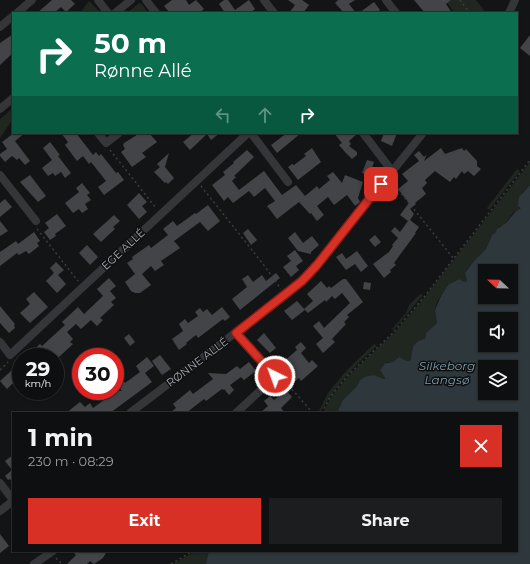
<!DOCTYPE html>
<meta charset="utf-8">
<style>
:root{--surface:#0e0f10;--page:#1c1d1e;--text:#f1f3f6;--muted:#9b9c9f;--line:#2e2f30;--accent:#d93025}
body{margin:0;font-family:Montserrat,sans-serif;background:var(--page);color:var(--text);height:100vh;display:flex;flex-direction:column;font-size:15px;white-space:nowrap}
*{box-sizing:border-box;margin:0}
p{font-size:13px;color:var(--muted)}
.icon{flex:none;width:22px;height:22px;fill:none;stroke:currentColor;stroke-width:2;stroke-linecap:round;stroke-linejoin:round}
.map{position:relative;flex:1;overflow:hidden}
.drawer{position:absolute;left:12px;top:412px;width:506px;height:140px;display:flex;flex-direction:column;background:var(--surface);border-radius:0px;box-shadow:0 1px 3px #0004,0 0 0 1px var(--line)}
.drawer>*{flex:none}
.top-card{position:absolute;left:12px;top:12px;width:506px;height:122px;border-radius:0px;box-shadow:0 1px 3px #0004,0 0 0 1px var(--line);background:#0b6e4f;color:#fff;overflow:hidden}
.needle{width:26px;rotate:292deg}
.tools{position:absolute;left:478px;top:264px;display:grid;gap:8px}
.tools a{display:grid;place-items:center;width:40px;height:40px;border-radius:0px;background:var(--surface);box-shadow:0 1px 3px #0004,0 0 0 1px var(--line);font-size:20px}
.speed{position:absolute;left:12px;top:348px;display:flex;gap:8px;font-size:20px;font-weight:700;text-align:center}
.speed>*{display:grid;place-content:center;width:52px;height:52px;border-radius:50%;background:var(--surface);box-shadow:0 1px 3px #0004,0 0 0 1px var(--line);line-height:1}
.speed small{font-size:10px;font-weight:400}
.speed .limit{border:6px solid #d22;background:#fff;color:#111}
.pin{position:absolute;display:grid;place-items:center;width:34px;height:34px;color:#fff;margin:-17px;border-radius:8px;box-shadow:0 2px 6px #0006}
.me{position:absolute;width:44px;margin:-22px;rotate:318deg;stroke-linejoin:round;filter:drop-shadow(0 0 3px #0008)}
.turn{display:flex;align-items:center;gap:14px;height:84px;padding:0 16px;font-size:18px}
.turn .icon{width:52px;height:52px;stroke-width:2.5}
.turn b{display:block;font-size:28px;line-height:34px}
.lanes{display:flex;align-items:center;height:38px;padding:0 16px;background:#0003;justify-content:center;gap:20px;direction:ltr}
.lanes .off{opacity:.35}
.round{display:grid;place-items:center;flex:none;width:42px;height:42px;border-radius:0px;background:var(--page)}
.head{display:flex;align-items:center;justify-content:space-between;height:68px;padding:0 16px}
h1{font-size:24px;font-weight:700;line-height:30px}
.cta{display:flex;gap:8px;margin-top:auto;padding:8px 16px}
.cta a{flex:1;height:46px;border-radius:0px;background:var(--accent);color:#fff;font-size:16px;font-weight:700;line-height:46px;text-align:center}
.cta a+a{background:var(--page);color:var(--text)}
.map>svg:first-child{display:block}
.green{fill:#202720}
.water{fill:#2e373c;fill-rule:evenodd}
.building{fill:#424448}
.lines{fill:none;stroke-linecap:round;stroke-linejoin:round}
.path{stroke:#3b3d40;stroke-width:1.5;stroke-dasharray:2 3;stroke-linecap:butt}
.minor{stroke:#35363a;stroke-width:8}
.route-casing{stroke:#8d1f18;stroke-width:10}
.route{stroke:#d93025;stroke-width:7}
.labels{text-anchor:middle;stroke-width:3;stroke-linejoin:round;paint-order:stroke}
.street-label{font-size:11px;fill:#a6acb4;stroke:#0e0f10}
.water-label{font-size:12px;font-style:italic;fill:#809cac;stroke:#0e0f10}
</style>
<div class="map">
<svg width="530" height="564" viewBox="0 0 530 564">
<rect width="100%" height="100%" fill="#131415"/>
<g class="green">
<path d="M445 0H476L486 13H455Z"/>
<path d="M89 1 100 12V13H80Z"/>
<path d="M139 3 142 4 148 13H127Z"/>
<path d="M13 108V119L0 138V119Z"/>
<path d="M530 162V185L521 194V208L514 212 504 225 499 227 496 233 492 235 486 249 474 261 465 273 467 281 465 282 459 279C448 283 437 299 435 310 435 314 437 319 437 323L426 333 425 339C412 345 412 347 411 360L407 361 399 357 393 362H386L380 370 385 378 384 379 374 375 361 379 357 386 351 392 337 413H323L331 397 348 376 394 333 424 298Z"/>
<path d="M517 169 520 171 489 210 487 208Z"/>
<path d="M420 294 423 295 393 331 392 329 406 313 409 305Z"/>
<path d="M374 344 377 346C354 366 335 386 320 413H318L328 393 347 370Z"/>
<path d="M196 551H211L208 554 206 564H173Z"/>
</g>
<path class="water" d="M530 185V564H206L208 554 211 551H517V413H337L343 400 357 386 360 380 365 377 374 375 384 379 385 378 380 370 385 363 393 362 399 357 407 361 411 360C412 349 412 342 425 339L426 333 437 323 435 310 441 296 448 285 459 279 465 282 467 281 465 273 474 261 486 249 492 235 496 232 497 229 506 223 516 211 521 208 518 206 519 197ZM485 271H511V297H485ZM485 319H511V345H485ZM485 367H511V393H485Z"/>
<g class="building">
<path d="M52 0H71L75 4 66 12 61 7 54 13H37Z"/>
<path d="M172 0H186L189 5 196 0 204 9 199 13H170L164 6Z"/>
<path d="M224 0H228L235 10 249 0 255 9 250 13H225L219 4Z"/>
<path d="M288 0H302L309 5 303 13H289L295 5Z"/>
<path d="M338 0H355L349 4 356 13H344L335 3Z"/>
<path d="M414 0H451L446 4 452 13H425Z"/>
<path d="M374 2 380 10 376 13H359Z"/>
<path d="M13 34V53L0 65V43Z"/>
<path d="M530 35V56L520 48Z"/>
<path d="M14 133H25L15 141 30 161 25 165 19 158 17 160 12 156 5 162 0 156V154L7 149 2 142Z"/>
<path d="M61 133H76L93 155 96 152 99 156 101 154 116 173 118 172 124 180 104 195 98 187 106 181 91 162 89 164 83 156 77 161 65 145 68 142Z"/>
<path d="M140 133H149L157 142 142 153 146 157 132 167 121 152 125 149 123 145 124 143Z"/>
<path d="M194 133H220L211 140 207 134 190 150 183 142Z"/>
<path d="M287 133H301L277 153 271 145Z"/>
<path d="M334 133H358L349 141 351 144 349 146 357 152V155L352 159 345 152 339 145 342 143Z"/>
<path d="M384 133H397L392 146 381 141Z"/>
<path d="M50 142 60 155 58 156 71 173 65 178 61 172 55 176 53 173 48 176 42 168 52 160 43 148Z"/>
<path d="M312 148 321 162 298 180 288 167 292 164 294 165 306 156 304 154Z"/>
<path d="M441 148 445 154 462 148 464 151 466 149 477 161V166L481 169 474 176 468 171 464 174 462 171 456 179 454 177 450 182 435 171 425 180 427 183 422 188 426 194 415 203 416 204 410 209 414 214 410 220 419 227 415 233H416L394 263 396 265 390 270 391 272 384 278 373 264 389 252 393 246 392 245 398 238 391 231 395 227 400 232 408 221 400 215 409 203 398 189 408 181 402 174 419 161 414 155 419 151 424 157 427 154 424 161Z"/>
<path d="M247 150 254 157 234 176 236 177 232 181 239 190 264 171 282 195 296 185 305 196 317 186 319 189 330 180 327 176 333 172 342 183 345 175 363 182 358 198 360 202 355 206 347 195 334 205 328 197 317 206 324 215 317 221 311 213 310 214 299 202 277 219 267 206 275 201 265 188 254 197 249 191 233 203 228 197 224 201 212 185 225 175 223 172 234 163 233 162Z"/>
<path d="M169 153 165 167 174 178 168 184 166 182 165 183 154 172 160 167 157 164Z"/>
<path d="M367 160 374 162 372 168H374L371 176 362 173Z"/>
<path d="M30 175 46 196 38 202 20 182Z"/>
<path d="M82 183 90 193 87 195 91 200 85 204 88 209 82 213 79 209 73 213 65 203 79 192 76 188Z"/>
<path d="M393 188 399 194 393 199 388 193Z"/>
<path d="M139 193 147 202 142 206 147 212 139 219 127 205Z"/>
<path d="M5 199 12 207 0 217V203Z"/>
<path d="M208 205 220 221 208 231 200 222 174 241 180 248 161 261 164 265 155 271 151 266 142 274 151 285 140 293H135L131 291 125 282 135 274 127 263 133 259 132 257 149 245 151 248 168 235 163 229 173 221 177 226 195 213 196 214Z"/>
<path d="M57 214 66 226 55 234 56 236 50 240 44 232 49 228 45 223Z"/>
<path d="M114 215 120 221 113 227 115 229 101 242 93 234Z"/>
<path d="M0 221 8 231 0 236Z"/>
<path d="M248 229 257 240 251 245 243 233Z"/>
<path d="M34 232 40 241 37 243 39 246 29 254 26 251 19 255 17 253 0 266V252L16 241 18 244Z"/>
<path d="M295 232 303 243 312 236 319 245 311 252V254L298 251 288 238Z"/>
<path d="M375 235 381 242 375 247 369 240Z"/>
<path d="M87 245 98 257 90 265 79 253Z"/>
<path d="M295 250 303 261 296 266 299 270 291 277 283 267 291 261 287 256Z"/>
<path d="M357 251 368 266 361 272 355 264 346 270 336 257 342 253 346 259Z"/>
<path d="M56 262 64 270 58 275 66 284 57 293 46 281 54 273 50 268Z"/>
<path d="M276 273 280 278 240 310 232 299 247 287 242 279 248 275 253 282 262 275 266 281Z"/>
<path d="M109 278 116 286 110 291 116 298 111 302 114 305 100 318 103 320 97 326 91 320 81 329 76 324 67 332 73 339 70 342 73 344 59 357H26L40 344 42 346 65 325 62 322 78 307 84 314 103 296 97 289Z"/>
<path d="M343 279H346L363 302 347 315 349 317 344 322 346 324 332 339 335 342 323 353 316 344 323 338 313 326 319 321 324 328 350 303 342 293 335 299 332 296 326 302 325 300 308 313 304 309 313 301 307 294 321 281 327 288 329 286 331 288Z"/>
<path d="M364 282 371 283 370 290 363 289Z"/>
<path d="M34 292 48 307 30 323 20 313 30 304 26 299Z"/>
<path d="M297 301 305 310 292 320 284 311Z"/>
<path d="M0 306 15 324 14 325 15 328 9 333 0 323Z"/>
<path d="M222 307 230 317 225 321 223 319 198 338 196 335 186 343 187 344 179 350 172 339 183 331 179 324 185 319 188 323 198 316 195 312 200 308 203 312 207 309 212 315Z"/>
<path d="M264 333 276 348 270 353 257 340Z"/>
<path d="M129 334 135 342 130 346 124 338Z"/>
<path d="M301 342 306 348 301 353 309 363 312 360 318 366 301 381 299 378 294 382 285 372 289 369 283 362 297 350 295 347Z"/>
<path d="M160 355 171 369 162 375 152 361Z"/>
<path d="M147 357 154 366 145 373 152 382 110 413H66L80 402 85 407 90 403 93 408 104 400 100 396 106 391H122L118 386 124 381 125 383 140 372 136 366Z"/>
<path d="M21 362V390L14 382 7 389 0 381Z"/>
<path d="M249 362 256 371 244 380 241 377 230 385 234 390 229 395 224 389 223 390 222 389 206 401 204 399 186 413H170L176 408 173 404 190 390 193 394 213 379 208 373 226 374 237 366 240 369Z"/>
<path d="M286 390 292 397 281 408 285 413H260L268 406 264 401 270 396 274 400Z"/>
<path d="M13 455V483L10 479 8 480 5 476 12 470 5 461Z"/>
<path d="M0 534 9 546 0 553Z"/>
<path d="M72 551H107L103 558 94 564 90 561 87 564H67L76 555Z"/>
</g>
<g class="lines">
<g class="path">
<path d="M460 0 470 13"/>
<path d="M110 150 156 208"/>
<path d="M392 182 454 259"/>
<path d="M201 186 263 264 281 289"/>
<path d="M37 229 78 281"/>
<path d="M0 370 8 362"/>
<path d="M282 378 313 413"/>
<path d="M322 413 330 397 349 374 393 333 424 297 530 160"/>
<path d="M56 558 62 564"/>
<path d="M171 564 193 551"/>
</g>
<g class="minor">
<path d="M98 0 108 13"/>
<path d="M146 0 156 13"/>
<path d="M264 0 274 13"/>
<path d="M386 0 396 13"/>
<path d="M17 13 32 0"/>
<path d="M115 13 131 0"/>
<path d="M509 13 515 0"/>
<path d="M0 27 13 16"/>
<path d="M0 109 13 98"/>
<path d="M98 133 106 143 119 133"/>
<path d="M251 133 288 182"/>
<path d="M363 133 392 171"/>
<path d="M0 175 36 221"/>
<path d="M236 333 275 377 236 413"/>
<path d="M0 342 10 355 248 133"/>
<path d="M130 413 285 295 302 281 317 265 423 133"/>
<path d="M0 483 13 500"/>
<path d="M0 511 13 501"/>
<path d="M34 564 53 551"/>
</g>
</g>
<g class="lines">
<g class="route-casing">
<path id="route" d="M275 376 236 333 302 281 317 265 381 184"/>
</g>
<use href="#route" class="route"/>
</g>
<g class="labels">
<g class="street-label">
<text transform="translate(123 249) rotate(-43)" y="4">EGE ALLÉ</text>
<text transform="translate(197 362) rotate(-37)" y="4">RØNNE ALLÉ</text>
</g>
<g class="water-label">
<text x="447" y="370">Silkeborg<tspan x="447" dy="14">Langsø</tspan></text>
</g>
</g>
</svg>
<div class="tools">
<a><svg class="needle" viewBox="-14 -14 28 28"><path d="M0-13l5 13h-10z" fill="#e53935"/><path d="M0 13l5-13h-10z" fill="#9b9c9f"/></svg></a>
<a><svg class="icon" aria-label="sound" viewBox="0 0 24 24"><path d="M4 9h4l5-4v14l-5-4H4zM17 9q2 3 0 6"/></svg></a>
<a><svg class="icon" aria-label="layers" viewBox="0 0 24 24"><path d="M12 4l9 5-9 5-9-5zM3 14l9 5 9-5"/></svg></a>
</div>
<div class="speed"><div>29<small>km/h</small></div><div class="limit">30</div></div>
<div class="pin" style="left:381px;top:184px;background:#d93025"><svg class="icon" aria-label="arrive" viewBox="0 0 24 24"><path d="M6 21V4h12l-3 4 3 4H6"/></svg></div>
<svg class="me" style="left:275px;top:376px" viewBox="-20 -20 40 40"><circle r="17" fill="#d93025" stroke="#fff" stroke-width="3"/><path d="M0-11L8 9 0 5-8 9z" fill="#fff"/></svg>
<div class="top-card">
<div class="turn"><svg class="icon" aria-label="right" viewBox="0 0 24 24"><path d="M7 20v-9h11M14 6l5 5-5 5"/></svg><div><b>50 m</b>Rønne Allé</div></div>
<div class="lanes"><svg class="icon off" aria-label="left" viewBox="0 0 24 24"><path d="M17 20v-9H6M10 6l-5 5 5 5"/></svg><svg class="icon off" aria-label="ahead" viewBox="0 0 24 24"><path d="M12 20V5M6 11l6-6 6 6"/></svg><svg class="icon" aria-label="right" viewBox="0 0 24 24"><path d="M7 20v-9h11M14 6l5 5-5 5"/></svg></div>
</div>
<section class="drawer">
<div class="head"><div><h1>1 min</h1><p>230 m · 08:29</p></div><a class="round" style="background:#d93025;color:#fff"><svg class="icon" aria-label="close" viewBox="0 0 24 24"><path d="M6 6l12 12M18 6L6 18"/></svg></a></div>
<div class="cta"><a>Exit</a><a>Share</a></div>
</section>
</div>
